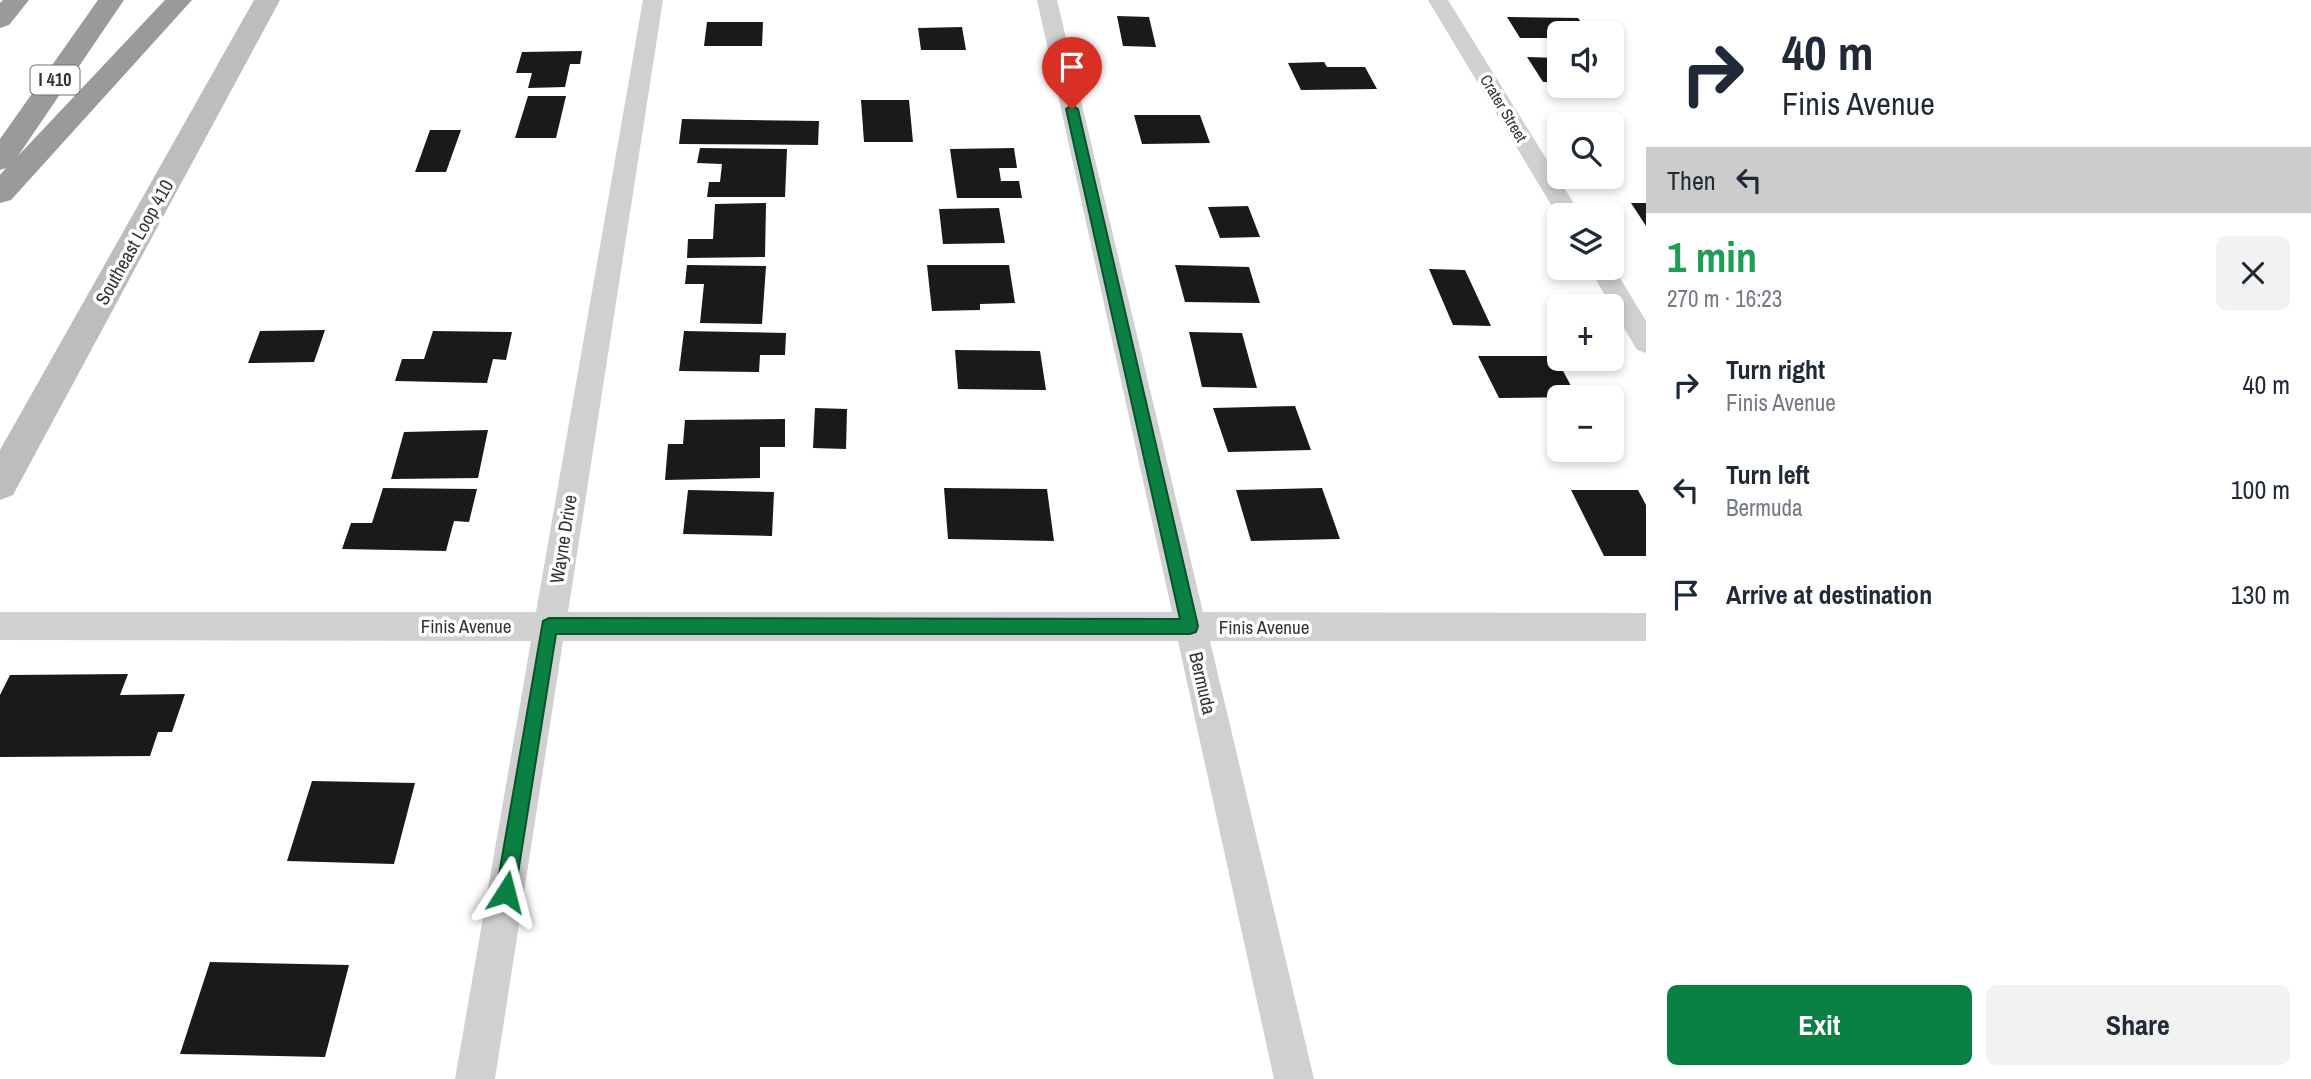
<!DOCTYPE html>
<meta charset="utf-8">
<style>
:root{--surface:#fff;--page:#f2f2f3;--text:#1f2937;--muted:#747a83;--accent:#0b8043}
body{margin:0;font-family:"Archivo Narrow",sans-serif;background:var(--page);color:var(--text);height:100vh;display:flex;flex-direction:column;font-size:26px;white-space:nowrap}
*{box-sizing:border-box;margin:0}
p{font-size:23px;color:var(--muted)}
.icon{flex:none;width:38px;height:38px;fill:none;stroke:currentColor;stroke-width:2;stroke-linecap:round;stroke-linejoin:round}
.map{position:relative;flex:1;overflow:hidden}
.sheet{display:flex;flex-direction:column;background:var(--surface);width:665px}
.sheet>*{flex:none}
.guide{background:#fff;color:var(--text);overflow:hidden}
.fabs{position:absolute;left:1547px;top:21px;display:grid;gap:14px}
.fabs a{display:grid;place-items:center;width:77px;height:77px;border-radius:10px;background:var(--surface);box-shadow:0 4px 10px #0003;font-size:35px}
.pin{position:absolute;display:grid;place-items:center;width:60px;height:60px;color:#fff;margin:-72px -30px;border-radius:50% 50% 50% 0;rotate:-45deg;box-shadow:0 0 7px #0007}
.pin .icon{rotate:45deg}
.me{position:absolute;width:77px;margin:-38px;rotate:9deg;stroke-linejoin:round;filter:drop-shadow(0 0 5px #0008)}
.turn{display:flex;align-items:center;gap:24px;height:147px;padding:0 21px;font-size:32px}
.turn .icon{width:91px;height:91px;stroke-width:2.5}
.turn b{display:block;font-size:49px;line-height:60px}
.then{display:flex;align-items:center;height:66px;padding:0 21px;background:#0003;gap:14px;font-size:26px}
.round{display:grid;place-items:center;flex:none;width:74px;height:74px;border-radius:10px;background:var(--page)}
.head{display:flex;align-items:center;justify-content:space-between;height:119px;padding:0 21px}
h1{font-size:42px;font-weight:800;line-height:52px;color:#1e9e55}
.primary-button{display:flex;gap:14px;margin-top:auto;padding:14px 21px}
.primary-button a{flex:1;height:80px;border-radius:10px;background:var(--accent);color:#fff;font-size:28px;font-weight:800;line-height:80px;text-align:center}
.primary-button a+a{background:var(--page);color:var(--text)}
ul{padding:0;list-style:none}
li{display:flex;align-items:center;gap:21px;height:105px;padding:0 21px}
li div{flex:1}
li b{display:block;font-size:26px}
li em{font-style:normal}
main{display:flex;flex:1;min-height:0}
.map>svg:first-child{display:block}
.building{fill:#1a1a1a}
.lines{fill:none;stroke-linecap:round;stroke-linejoin:round}
.street{fill:#d0d0d0;fill-rule:evenodd}
.secondary{fill:#bdbdbd;fill-rule:evenodd}
.highway{fill:#9a9a9a;fill-rule:evenodd}
.route{fill:#0b8043;stroke:#07532c;stroke-width:2}
.labels{text-anchor:middle;stroke-width:7;stroke-linejoin:round;paint-order:stroke}
.far-street-label{font-size:16px;fill:#333;stroke:#fff}
.shield{fill:#fff;stroke:#707070;stroke-width:2}
.shield-label{font-size:18px;font-weight:bold;fill:#333}
.street-label{font-size:19px;fill:#333;stroke:#fff}
</style>
<main>
<div class="map">
<svg width="1646" height="1079" viewBox="0 0 1646 1079">
<rect width="100%" height="100%" fill="#fff"/>
<g class="building">
<path d="M1117 16 1149 17 1156 47 1123 46Z"/>
<path d="M1507 17 1578 18 1589 33H1559V38H1520Z"/>
<path d="M707 22H763L762 46H704Z"/>
<path d="M962 27 966 50H921L918 28Z"/>
<path d="M582 51 580 64H570L565 87 528 88 532 73H516L522 52Z"/>
<path d="M1527 57 1559 58V82H1543Z"/>
<path d="M1324 62 1327 67H1365L1377 89 1301 90 1288 63Z"/>
<path d="M528 96H566L556 138H515Z"/>
<path d="M861 100H909L913 142H864Z"/>
<path d="M1134 115H1200L1210 143 1142 144Z"/>
<path d="M682 119 819 121 818 145 679 144Z"/>
<path d="M430 130H461L446 172H415Z"/>
<path d="M700 148 787 149 785 197H707L709 182H720L722 164 697 163Z"/>
<path d="M1014 148 1017 168H999L1001 181H1019L1022 198H957L950 149Z"/>
<path d="M766 203 765 257 687 258 688 239H713L715 204Z"/>
<path d="M1631 203H1646V226Z"/>
<path d="M1248 206 1260 237 1220 238 1208 207Z"/>
<path d="M999 208 1005 243 943 244 939 209Z"/>
<path d="M687 265 766 266 762 324 700 323 704 284H685Z"/>
<path d="M927 265H1009L1015 303 980 304V310L932 311Z"/>
<path d="M1175 265 1249 267 1260 303 1185 302Z"/>
<path d="M1429 269 1465 270 1491 326 1453 325Z"/>
<path d="M325 330 314 362 248 363 260 331Z"/>
<path d="M433 331 512 332 506 360 493 359 487 383 395 381 402 359H424Z"/>
<path d="M684 331 786 333 785 355H760L759 372 679 371Z"/>
<path d="M1189 332 1242 333 1257 388 1202 387Z"/>
<path d="M955 350 1040 351 1046 390 958 389Z"/>
<path d="M1478 356H1555L1577 397 1499 398Z"/>
<path d="M1295 406 1311 450 1228 452 1213 408Z"/>
<path d="M815 408 847 409 846 449 813 448Z"/>
<path d="M785 419V447H760V478L665 480 668 444H683L685 420Z"/>
<path d="M488 430 478 478 391 479 404 432Z"/>
<path d="M383 488 477 489 469 522 454 521 446 551 342 549 351 523H372Z"/>
<path d="M944 488 1047 489 1054 541 948 539Z"/>
<path d="M1322 488 1340 539 1251 541 1236 490Z"/>
<path d="M688 490 774 492 772 536 683 534Z"/>
<path d="M1571 490H1638L1646 505V556H1604Z"/>
<path d="M128 674 120 695 185 694 172 732H158L150 756 0 757V695L10 675Z"/>
<path d="M312 781 415 783 394 864 287 861Z"/>
<path d="M210 962 349 965 325 1057 180 1054Z"/>
</g>
<g class="lines">
<g class="street">
<path d="M643 0H663L568 612H1172L1037 0H1057L1203 612 1646 613V641H1210L1314 1079H1274L1178 641H563L495 1079H455L531 641 0 640V612H536Z"/>
<path d="M1428 0H1448L1581 215H1559V218Z"/>
<path d="M1612 265 1646 321V353L1637 350 1589 268H1612Z"/>
</g>
<path class="secondary" d="M254 0H280L13 495 0 500V450Z"/>
<g class="highway">
<path d="M3 0H29L9 25 0 28V3Z"/>
<path d="M98 0H124L18 156 165 0H192L11 200 0 203V175L6 168 0 170V139Z"/>
</g>
</g>
<path class="route" d="M1072 105 1078 109 1198 626 1196 632 1190 634H556L515 892 512 899 506 902 499 899 496 892 543 621 549 618 1180 619 1066 109Z"/>
<g class="labels">
<g class="far-street-label">
<text transform="translate(1504 108) rotate(59)" y="6">Crater Street</text>
</g>
<rect class="shield" x="30.5" y="65.5" width="49" height="29" rx="5"/>
<g class="shield-label">
<text x="55" y="86">I 410</text>
</g>
<g class="street-label">
<text transform="translate(134 242) rotate(-61)" y="7">Southeast Loop 410</text>
<text transform="translate(563 539) rotate(-81)" y="7">Wayne Drive</text>
<text x="466" y="633">Finis Avenue</text>
<text x="1264" y="634">Finis Avenue</text>
<text transform="translate(1203 683) rotate(77)" y="7">Bermuda</text>
</g>
</g>
</svg>
<div class="fabs">
<a><svg class="icon" aria-label="sound" viewBox="0 0 24 24"><path d="M4 9h4l5-4v14l-5-4H4zM17 9q2 3 0 6"/></svg></a>
<a><svg class="icon" aria-label="search" viewBox="0 0 24 24"><circle cx="10" cy="10" r="6"/><path d="M15 15l6 6"/></svg></a>
<a><svg class="icon" aria-label="layers" viewBox="0 0 24 24"><path d="M12 4l9 5-9 5-9-5zM3 14l9 5 9-5"/></svg></a>
<a>+</a>
<a>−</a>
</div>
<div class="pin" style="left:1072px;top:109px;background:#d93025"><svg class="icon" aria-label="arrive" viewBox="0 0 24 24"><path d="M6 21V4h12l-3 4 3 4H6"/></svg></div>
<svg class="me" style="left:506px;top:892px" viewBox="-20 -20 40 40"><path d="M0-17L14 15 0 8-14 15z" fill="#0b8043" stroke="#fff" stroke-width="4"/></svg>
</div>
<section class="sheet">
<div class="guide">
<div class="turn"><svg class="icon" aria-label="right" viewBox="0 0 24 24"><path d="M7 20v-9h11M14 6l5 5-5 5"/></svg><div><b>40 m</b>Finis Avenue</div></div>
<div class="then">Then<svg class="icon" aria-label="left" viewBox="0 0 24 24"><path d="M17 20v-9H6M10 6l-5 5 5 5"/></svg></div>
</div>
<div class="head"><div><h1>1 min</h1><p>270 m · 16:23</p></div><a class="round"><svg class="icon" aria-label="close" viewBox="0 0 24 24"><path d="M6 6l12 12M18 6L6 18"/></svg></a></div>
<ul>
<li><svg class="icon" aria-label="right" viewBox="0 0 24 24"><path d="M7 20v-9h11M14 6l5 5-5 5"/></svg><div><b>Turn right</b><p>Finis Avenue</p></div><em>40 m</em></li>
<li><svg class="icon" aria-label="left" viewBox="0 0 24 24"><path d="M17 20v-9H6M10 6l-5 5 5 5"/></svg><div><b>Turn left</b><p>Bermuda</p></div><em>100 m</em></li>
<li><svg class="icon" aria-label="arrive" viewBox="0 0 24 24"><path d="M6 21V4h12l-3 4 3 4H6"/></svg><div><b>Arrive at destination</b></div><em>130 m</em></li>
</ul>
<div class="primary-button"><a>Exit</a><a>Share</a></div>
</section>
</main>
